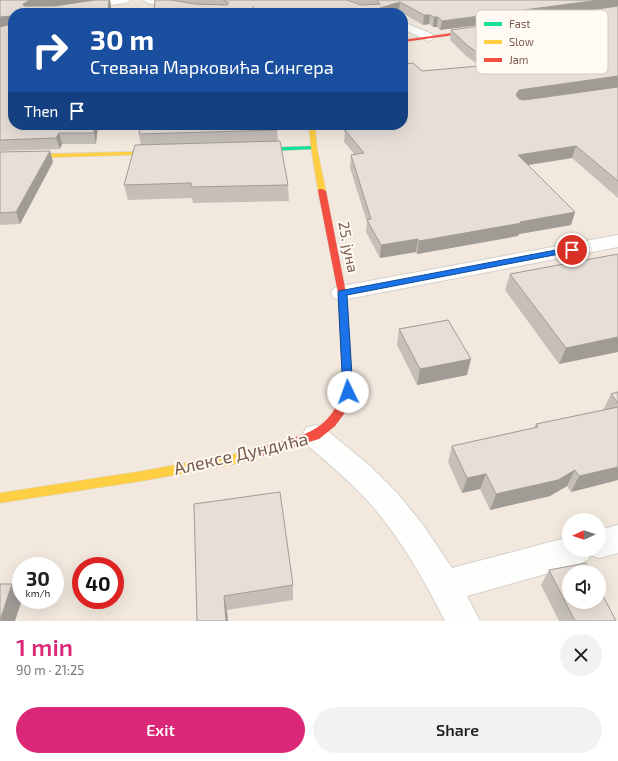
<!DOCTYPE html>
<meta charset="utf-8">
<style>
:root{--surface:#fff;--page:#f2f2f2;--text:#202124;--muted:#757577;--accent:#db2777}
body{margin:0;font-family:"Exo 2",sans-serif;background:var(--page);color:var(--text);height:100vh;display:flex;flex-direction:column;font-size:15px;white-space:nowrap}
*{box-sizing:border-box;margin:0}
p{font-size:13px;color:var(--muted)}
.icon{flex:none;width:22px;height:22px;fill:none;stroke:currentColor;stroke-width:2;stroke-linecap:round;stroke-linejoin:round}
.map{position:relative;height:621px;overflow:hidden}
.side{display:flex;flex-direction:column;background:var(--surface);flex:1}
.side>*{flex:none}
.guide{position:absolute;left:8px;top:8px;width:400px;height:122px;border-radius:16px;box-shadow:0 4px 16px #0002;background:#1a4fa0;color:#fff;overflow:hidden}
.needle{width:26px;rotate:267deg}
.buttons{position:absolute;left:562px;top:513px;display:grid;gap:8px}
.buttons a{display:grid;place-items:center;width:44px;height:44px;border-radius:50%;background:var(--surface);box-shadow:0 4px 16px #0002;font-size:20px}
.speed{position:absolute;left:12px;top:557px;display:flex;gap:8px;font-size:20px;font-weight:700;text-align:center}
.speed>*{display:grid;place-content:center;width:52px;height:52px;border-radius:50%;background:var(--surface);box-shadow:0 4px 16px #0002;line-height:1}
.speed small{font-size:10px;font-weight:400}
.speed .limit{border:6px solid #d22;background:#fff;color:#111}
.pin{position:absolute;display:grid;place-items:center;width:34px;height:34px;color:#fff;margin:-17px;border:2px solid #fff;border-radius:50%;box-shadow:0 1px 4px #0007}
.me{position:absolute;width:44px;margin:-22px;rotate:357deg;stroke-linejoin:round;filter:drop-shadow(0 0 3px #0008)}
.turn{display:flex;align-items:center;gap:14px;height:84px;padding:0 16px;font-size:18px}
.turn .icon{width:52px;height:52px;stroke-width:2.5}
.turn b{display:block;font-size:28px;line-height:34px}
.then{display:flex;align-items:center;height:38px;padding:0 16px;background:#0003;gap:8px;font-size:15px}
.round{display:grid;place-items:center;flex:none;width:42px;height:42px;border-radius:21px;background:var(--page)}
.overview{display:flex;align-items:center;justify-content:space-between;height:68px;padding:0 16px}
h1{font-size:24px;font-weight:600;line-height:30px;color:var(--accent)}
.action{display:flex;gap:8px;margin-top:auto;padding:8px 16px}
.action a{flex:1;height:46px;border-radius:24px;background:var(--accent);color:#fff;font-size:16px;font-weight:600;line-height:46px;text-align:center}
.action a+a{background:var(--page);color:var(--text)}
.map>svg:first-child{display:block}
.residential{fill:#f2e8de;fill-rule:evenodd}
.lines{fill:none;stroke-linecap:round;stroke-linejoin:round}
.street-casing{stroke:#d7d1cb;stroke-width:2}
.fast-casing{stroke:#d9d2cb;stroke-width:1}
.slow-casing{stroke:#d9d2cb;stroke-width:1}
.jam-casing{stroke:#d9d2cb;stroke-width:1}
.street{fill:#fefefd;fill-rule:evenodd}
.fast{fill:#16e098;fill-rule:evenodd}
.slow{fill:#ffcf43;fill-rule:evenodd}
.jam{fill:#f24e42;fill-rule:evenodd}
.wall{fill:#c6bfb9}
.shaded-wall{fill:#a19b96}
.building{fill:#e6ded7;stroke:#a19b96}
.route{fill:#1a73e8;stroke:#114b97}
.labels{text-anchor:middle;stroke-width:4;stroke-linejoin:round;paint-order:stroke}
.street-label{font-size:15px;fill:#7a5c4d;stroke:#fffaf3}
.near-street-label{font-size:18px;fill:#7a5c4d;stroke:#fffaf3}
.key{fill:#fffaf3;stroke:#d7cbc1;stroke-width:1}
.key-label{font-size:11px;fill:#7a5c4d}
</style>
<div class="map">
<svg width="618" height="621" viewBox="0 0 618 621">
<rect width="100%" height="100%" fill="#f9f5f0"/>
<path class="residential" d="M0 0H618V621H0ZM13 13H403V125H13ZM569 520H599V550H569ZM21 566H55V600H21ZM81 566H115V600H81ZM569 572H599V602H569Z"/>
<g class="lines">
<g class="street-casing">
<g id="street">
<path d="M103 0H131L126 3 56 13H27L33 10Z"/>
<path d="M144 0C170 0 196 6 222 10L228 13C199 13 173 11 145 2Z"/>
<path d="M403 22 432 34 434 37 432 40 428 41 403 29Z"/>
<path d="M618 235V247L342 300 334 298 331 293 334 288 342 286Z"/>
<path d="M315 425 324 428 370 466 398 494 423 525 452 568 569 537V550H599V530L618 525V553L599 558 590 555 588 560 577 565 467 596 480 621H445C423 578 398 533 365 498 346 478 326 461 306 444L302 436 306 428Z"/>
</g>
</g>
<g class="fast-casing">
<path id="fast" d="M314 146 316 147V149L251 152 248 150 251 148Z"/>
</g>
<g class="slow-casing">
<g id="slow">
<path d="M309 125H315L317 148 326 191 322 193 318 191 311 148Z"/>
<path d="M163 151 165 152V154L0 159V155Z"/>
<path d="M260 447 264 449 266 452 264 455 235 464 142 481 0 503V493L142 471 235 454Z"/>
</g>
</g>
<g class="jam-casing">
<g id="jam">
<path d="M481 29 483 30V31L403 42V40Z"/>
<path d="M319 189H322L326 191 346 293 353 392 346 411 335 426 319 439 260 457 256 455 254 452 256 449C297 434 325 439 343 392L338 293 318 191Z"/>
</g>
</g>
<use href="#street" class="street"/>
<use href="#fast" class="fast"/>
<use href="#slow" class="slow"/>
<use href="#jam" class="jam"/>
</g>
<g class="wall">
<path d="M0 0H110L111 7 13 125H98L96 144H62L60 149 0 151Z"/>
<path d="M155 0H347L361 5H363L349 0H618V87L570 94 618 87V198L572 158 528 165 575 212 571 225 519 234 518 236 417 254 416 252 380 258 366 232 367 222 350 168 351 155H355L344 142 345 132 339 125H403L422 71 477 66 476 65V63L466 56 450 40 451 30 588 11 440 30 437 27H433L429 24 423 25 399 11 393 13H154Z"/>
<path d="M277 130 278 141 288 185 289 201 193 203 192 198 128 200 124 185 141 145 139 134Z"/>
<path d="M50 151 53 162 20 224 0 225V152Z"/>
<path d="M618 254 559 364 505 290 510 274Z"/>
<path d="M399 329 467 375 417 385 397 345Z"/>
<path d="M618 392V480L571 492 567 486 550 496 490 510 480 489 462 493 448 462 452 446 534 428 536 424 603 410 611 394Z"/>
<path d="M194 504 293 585V600L227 610Z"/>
<path d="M549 570 616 621H559L541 585Z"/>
</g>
<g class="shaded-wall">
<path d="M30 0H100L26 13 23 4Z"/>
<path d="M109 0H110L111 7V13H108Z"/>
<path d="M599 0H618V7L440 30 442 21Z"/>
<path d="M400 2 399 11 393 13H364Z"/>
<path d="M424 15H430L429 24 423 25Z"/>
<path d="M11 16 13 25 0 27V17Z"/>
<path d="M434 17H438L437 27H433Z"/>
<path d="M618 76V87L517 102 516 95 519 90Z"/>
<path d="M94 125H98L96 144 94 133Z"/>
<path d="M59 133 62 144 60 149 56 138Z"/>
<path d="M576 146 572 158 515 167 518 155Z"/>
<path d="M50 151 53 162 20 224 16 212Z"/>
<path d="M575 212 571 225 519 234 518 236 417 254 419 241 520 222Z"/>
<path d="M418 239 416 252 380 258 381 245Z"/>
<path d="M618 337V352L559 364 566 348Z"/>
<path d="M471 359 467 375 417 385 420 369Z"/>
<path d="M618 467V480L571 492 579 476Z"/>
<path d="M575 470 567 486 550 496 490 510 496 494Z"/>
<path d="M486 474 480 489 462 493 467 478Z"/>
<path d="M12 584 21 596V600H22L15 621H0Z"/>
<path d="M224 596 227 610 228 621H226Z"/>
</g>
<g class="building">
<path d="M0 0H30L23 4 24 6H54L95 0H109L108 13H13V125H94V133H59L56 138 0 140V27L11 24V16L0 17Z"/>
<path d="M155 0H171L195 4 227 5 229 3 223 0H347L361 5 380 4 377 0H599L442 21 438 17H434L430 15H424L400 2 364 13H258L253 7 255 13H154Z"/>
<path d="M618 6V76L519 90 516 95 519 99 524 100 618 87V181L576 146 518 155 575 212 520 222 522 223 419 241 418 239 381 245 367 220 371 219 351 155 364 153 345 130 352 129 349 125H403V64L413 63 422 71 490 65 478 55 480 54 468 46 451 30Z"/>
<path d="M141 125H276L277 130 139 134Z"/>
<path d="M280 141 288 185 191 187V183L124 185 135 145Z"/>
<path d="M50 151 16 212 0 213V152Z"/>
<path d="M618 254V337L566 348 510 274Z"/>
<path d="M448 320 471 359 420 369 399 329Z"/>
<path d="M618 392V403L611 394Z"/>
<path d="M618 407V467L579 476 575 470 558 480 496 494 486 474 467 478 452 446 538 427 536 424Z"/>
<path d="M280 492 293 585 224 596 226 621H197L194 504Z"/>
<path d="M586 563 590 572H569V602H599V588L616 621H575L549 570Z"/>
<path d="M0 584H12L0 620Z"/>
</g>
<path class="route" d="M572 247 575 248V251L347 295 353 392 351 394H344L343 392 338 293 339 291Z"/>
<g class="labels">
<g class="street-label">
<text transform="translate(348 247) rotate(79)" y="5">25. јуна</text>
</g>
<g class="near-street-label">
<text transform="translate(241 454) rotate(-13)" y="6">Алексе Дундића</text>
</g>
</g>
<rect x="476" y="10" width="132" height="64" rx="6" class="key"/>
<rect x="484" y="22" width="18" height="4" fill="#16e098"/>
<rect x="484" y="40" width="18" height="4" fill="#ffcf43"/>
<rect x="484" y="58" width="18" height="4" fill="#f24e42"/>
<g class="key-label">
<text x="509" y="28">Fast</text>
<text x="509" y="46">Slow</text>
<text x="509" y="64">Jam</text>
</g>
</svg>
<div class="buttons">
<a><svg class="needle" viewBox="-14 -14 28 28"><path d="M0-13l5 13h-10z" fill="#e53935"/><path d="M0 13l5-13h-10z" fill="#757577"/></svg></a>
<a><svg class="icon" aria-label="sound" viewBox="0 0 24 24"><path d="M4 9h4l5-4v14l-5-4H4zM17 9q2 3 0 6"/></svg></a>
</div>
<div class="speed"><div>30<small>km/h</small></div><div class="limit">40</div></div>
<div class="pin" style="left:572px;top:250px;background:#d93025"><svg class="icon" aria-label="arrive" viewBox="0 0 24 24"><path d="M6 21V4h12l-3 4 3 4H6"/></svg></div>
<svg class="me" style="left:348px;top:392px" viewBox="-20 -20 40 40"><circle r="19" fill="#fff"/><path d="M0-13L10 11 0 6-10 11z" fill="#1a73e8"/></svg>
<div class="guide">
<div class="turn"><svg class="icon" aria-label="right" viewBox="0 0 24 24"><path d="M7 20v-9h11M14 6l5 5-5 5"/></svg><div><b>30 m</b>Стевана Марковића Сингера</div></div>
<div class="then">Then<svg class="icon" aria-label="arrive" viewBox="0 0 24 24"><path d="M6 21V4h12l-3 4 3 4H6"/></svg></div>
</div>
</div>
<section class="side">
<div class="overview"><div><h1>1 min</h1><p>90 m · 21:25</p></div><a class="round"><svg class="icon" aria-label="close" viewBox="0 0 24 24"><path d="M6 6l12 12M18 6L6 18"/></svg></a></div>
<div class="action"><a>Exit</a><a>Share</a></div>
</section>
